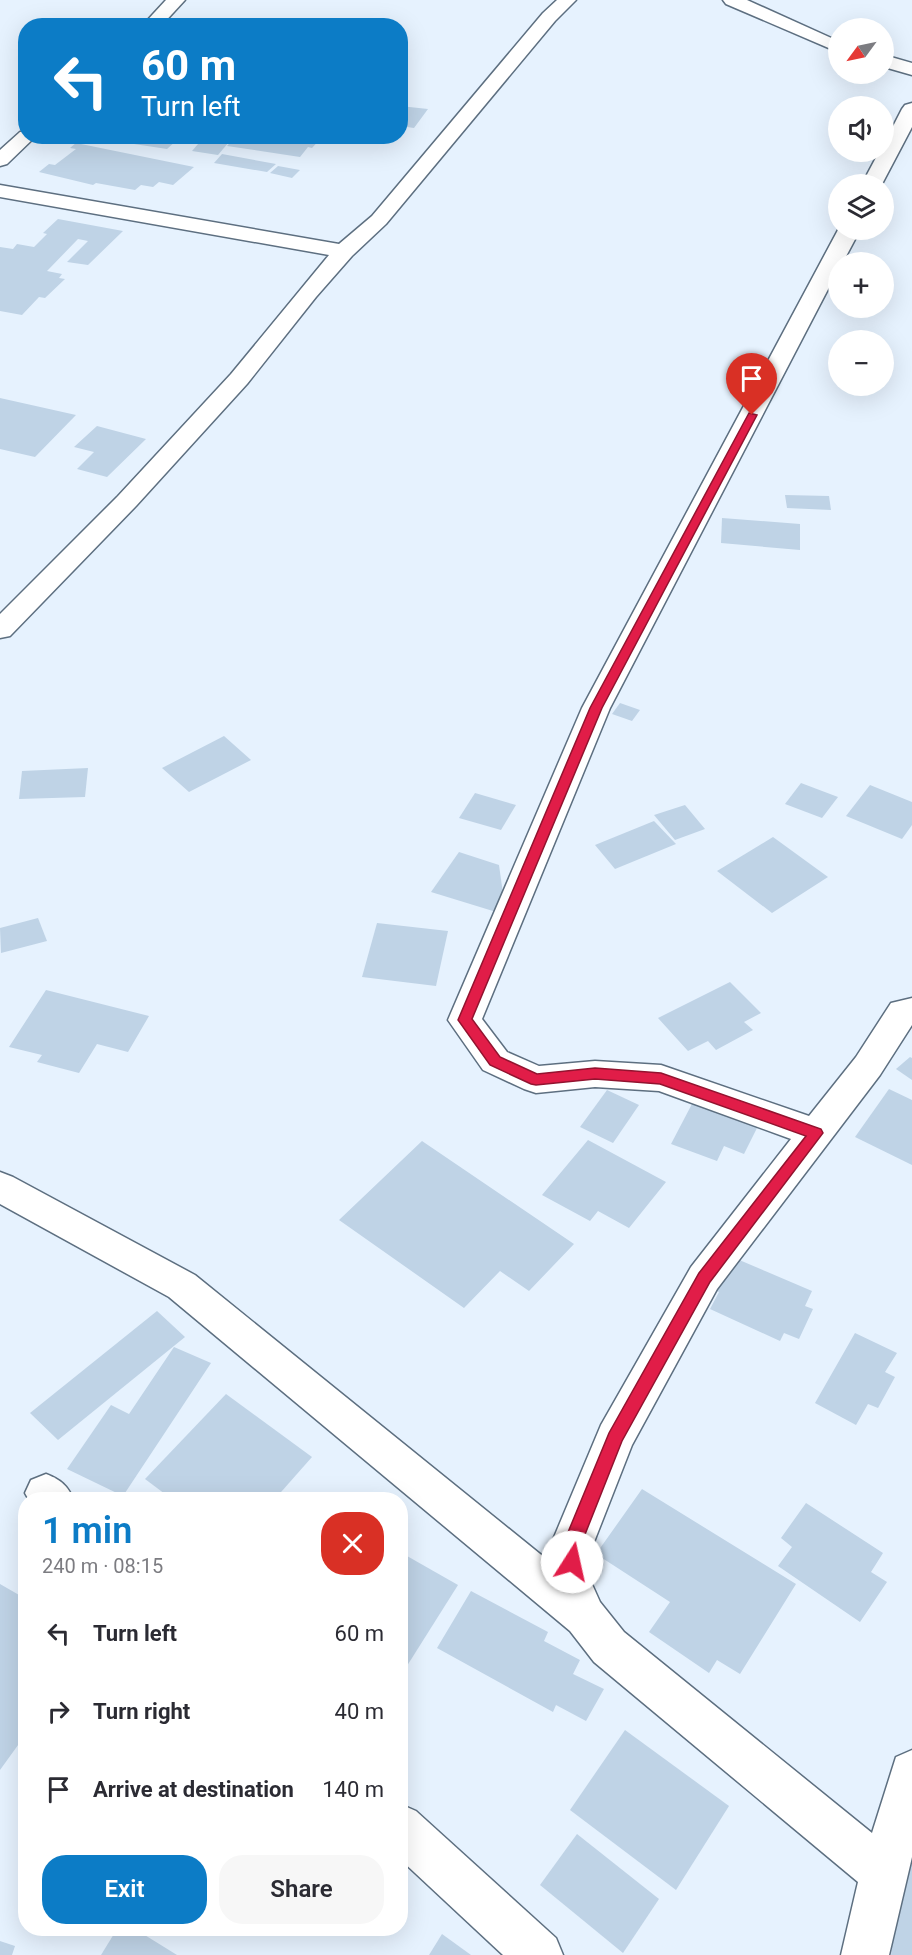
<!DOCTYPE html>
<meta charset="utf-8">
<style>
:root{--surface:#fff;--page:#f7f7f7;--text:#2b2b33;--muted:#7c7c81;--accent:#0c7cc6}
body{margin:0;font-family:Roboto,sans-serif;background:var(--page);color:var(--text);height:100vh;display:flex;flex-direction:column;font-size:22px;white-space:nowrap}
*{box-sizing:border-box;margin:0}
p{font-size:20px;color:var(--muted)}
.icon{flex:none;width:33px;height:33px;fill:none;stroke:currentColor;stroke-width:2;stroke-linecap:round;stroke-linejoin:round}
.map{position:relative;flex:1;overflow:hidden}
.drawer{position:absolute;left:18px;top:1492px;width:390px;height:444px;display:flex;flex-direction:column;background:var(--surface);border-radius:24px;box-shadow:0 6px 24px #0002}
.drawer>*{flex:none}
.hud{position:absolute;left:18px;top:18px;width:390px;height:126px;border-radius:24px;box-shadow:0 6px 24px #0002;background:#0c7cc6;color:#fff;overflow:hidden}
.needle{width:39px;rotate:237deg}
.buttons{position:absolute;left:828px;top:18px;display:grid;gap:12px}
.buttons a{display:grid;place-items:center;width:66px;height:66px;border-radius:50%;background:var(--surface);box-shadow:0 6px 24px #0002;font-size:30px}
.pin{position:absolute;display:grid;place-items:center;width:51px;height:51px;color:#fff;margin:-62px -26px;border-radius:50% 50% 50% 0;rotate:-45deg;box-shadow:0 0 6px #0007}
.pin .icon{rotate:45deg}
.me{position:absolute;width:66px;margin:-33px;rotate:10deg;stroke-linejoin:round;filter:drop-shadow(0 0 4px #0008)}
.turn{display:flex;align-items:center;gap:21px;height:126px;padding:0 24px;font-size:27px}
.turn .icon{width:78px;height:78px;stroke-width:2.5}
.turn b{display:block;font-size:42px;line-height:51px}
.round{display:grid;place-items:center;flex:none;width:63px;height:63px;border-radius:24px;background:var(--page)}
.overview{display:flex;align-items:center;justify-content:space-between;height:102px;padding:0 24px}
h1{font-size:36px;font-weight:600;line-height:45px;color:var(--accent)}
.action{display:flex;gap:12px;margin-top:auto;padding:12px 24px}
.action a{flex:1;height:69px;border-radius:24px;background:var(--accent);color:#fff;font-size:24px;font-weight:600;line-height:69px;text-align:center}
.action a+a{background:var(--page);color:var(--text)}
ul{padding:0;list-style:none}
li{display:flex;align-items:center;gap:18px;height:78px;padding:0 24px}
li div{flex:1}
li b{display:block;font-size:22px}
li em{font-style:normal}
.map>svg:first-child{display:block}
.building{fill:#bfd3e6}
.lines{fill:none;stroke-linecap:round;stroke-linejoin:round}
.street-casing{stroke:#5d6f80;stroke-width:3}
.street{fill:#fff;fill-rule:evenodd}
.route{fill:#e11d48;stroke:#92132f;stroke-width:1.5}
</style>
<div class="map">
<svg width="912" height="1955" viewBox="0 0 912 1955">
<rect width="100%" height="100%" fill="#e6f2fe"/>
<g class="building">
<path d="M400 106 428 109 414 128 407 127 404 131H400Z"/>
<path d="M142 136H193L188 140 178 139 167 149 134 144Z"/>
<path d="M205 136H234L218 155 192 151Z"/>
<path d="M236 136H323L312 148 308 147 300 157 227 146Z"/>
<path d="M76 143 194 167 173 185 159 182 153 187 141 185 135 190 96 183 93 185 39 172 49 164 55 165 76 149 70 148Z"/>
<path d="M222 154 276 164 267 172 214 163Z"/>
<path d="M278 166 300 170 292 178 270 173Z"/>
<path d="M58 219 123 231 88 265 67 262 88 241 78 239 47 271 62 274 59 278 65 279 45 298 39 297 22 315 0 311V247L13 249 17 244 34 247 47 234 43 233Z"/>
<path d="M0 398 76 415 35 457 0 449Z"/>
<path d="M97 426 146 439 107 477 77 469 94 452 74 447Z"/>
<path d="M785 495 829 496 831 510 787 508Z"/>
<path d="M722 518 800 524V550L721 543Z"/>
<path d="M620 703 640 710 632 721 612 714Z"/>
<path d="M224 736 251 760 189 792 162 768Z"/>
<path d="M88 768 85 797 19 799 22 771Z"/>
<path d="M801 783 838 797 822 818 785 804Z"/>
<path d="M870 785 912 802V825L902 839 846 816Z"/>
<path d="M475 793 516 805 501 830 459 818Z"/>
<path d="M685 805 705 829 675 840 654 815Z"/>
<path d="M654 821 676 844 615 869 595 845Z"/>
<path d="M773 837 828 877 772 913 717 871Z"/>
<path d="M459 852 499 865 506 915 431 892Z"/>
<path d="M38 918 47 941 1 953 0 928Z"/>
<path d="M377 923 448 931 436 986 362 977Z"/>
<path d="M730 982 761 1013 744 1022 753 1030 716 1050 708 1041 688 1051 658 1018Z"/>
<path d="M46 990 149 1016 128 1052 97 1044 79 1073 37 1062 42 1055 9 1047Z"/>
<path d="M910 1057 912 1058V1080L896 1069Z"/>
<path d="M889 1089 912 1100V1165L855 1137Z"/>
<path d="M607 1090 639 1105 613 1143 580 1127Z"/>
<path d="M693 1102 758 1126 744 1154 724 1146 717 1161 671 1144Z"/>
<path d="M588 1140 666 1182 629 1228 598 1211 590 1221 542 1195Z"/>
<path d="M422 1141 574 1244 529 1291 500 1271 464 1308 339 1220Z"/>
<path d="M737 1259 812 1291 805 1306 813 1309 799 1339 784 1333 780 1341 710 1309 719 1292 710 1288 720 1268 730 1272Z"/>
<path d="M157 1311 185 1337 58 1440 30 1413Z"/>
<path d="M855 1333 897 1353 885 1372 895 1377 878 1408 868 1404 856 1425 815 1403Z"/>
<path d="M174 1347 211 1363 123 1496 67 1469 111 1405 129 1414Z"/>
<path d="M226 1394 312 1457 274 1500H173L145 1479Z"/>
<path d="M642 1489 796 1584 740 1674 717 1660 709 1673 649 1632 670 1602 596 1554Z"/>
<path d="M806 1503 883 1553 871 1572 887 1582 860 1622 778 1566 792 1547 781 1538Z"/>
<path d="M400 1552 458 1585 400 1677Z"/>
<path d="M0 1584 26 1599V1673L20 1681 26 1684V1734L0 1770Z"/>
<path d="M471 1591 548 1632 544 1641 580 1660 573 1674 604 1689 586 1721 556 1705 553 1712 437 1648Z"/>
<path d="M625 1730 729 1806 676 1890 570 1810Z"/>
<path d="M577 1834 659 1899 623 1953 540 1885Z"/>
<path d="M902 1861 912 1864V1955H891Z"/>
<path d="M117 1929H135L177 1955H101Z"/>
<path d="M442 1934 471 1955H429Z"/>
<path d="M0 1941 15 1946 12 1955H0Z"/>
</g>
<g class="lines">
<g class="street-casing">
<g id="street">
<path d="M166 0H185L161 26H142Z"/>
<path d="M557 0H576L555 21 386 224 352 256 316 297 247 384 136 506 10 636 0 638V614L118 496 231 374 329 255 0 197V185L339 244 372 216 543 13Z"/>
<path d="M723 0H747L838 41V52L726 4Z"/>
<path d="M884 55 912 63V75L884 67Z"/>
<path d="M912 103V127L882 184H862L879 152H884V144L902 109 905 105Z"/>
<path d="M26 131V136H36L7 164 0 166V150L20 132Z"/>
<path d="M838 230H860L843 262H838V270L610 708 482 1019 507 1052 539 1066 595 1061 661 1065 809 1116 856 1057 891 1003 912 998V1025L880 1075 717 1289 632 1445 594 1542 591 1582 600 1602 624 1632 872 1833 896 1757 912 1750V1857L889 1955H841L858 1882 594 1662 570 1631 169 1297 0 1204V1172L13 1177 195 1275 550 1562 552 1542 601 1425 691 1267 791 1139 659 1091 595 1087 536 1093 524 1089 483 1070 448 1020 582 708Z"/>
<path d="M46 1474C61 1480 67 1485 74 1500H29L25 1493 31 1480Z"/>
<path d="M400 1804 416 1811 556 1938 563 1955H503L400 1859Z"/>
</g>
</g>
<use href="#street" class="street"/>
</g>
<path class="route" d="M749 413 757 415 602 708 472 1019 500 1057 537 1074 595 1068 661 1073 821 1129 823 1133 710 1282 622 1441 582 1542 578 1568 572 1570 566 1568 563 1562 564 1542 609 1433 699 1273 806 1136 660 1084 595 1079 536 1085 531 1084 490 1065 458 1020 590 708Z"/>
</svg>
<div class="buttons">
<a><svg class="needle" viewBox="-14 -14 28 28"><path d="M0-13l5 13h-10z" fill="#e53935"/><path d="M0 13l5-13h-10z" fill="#7c7c81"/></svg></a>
<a><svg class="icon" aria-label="sound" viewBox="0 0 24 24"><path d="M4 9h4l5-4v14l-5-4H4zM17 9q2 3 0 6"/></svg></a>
<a><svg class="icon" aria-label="layers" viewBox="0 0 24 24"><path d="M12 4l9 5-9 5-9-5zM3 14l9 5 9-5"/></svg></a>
<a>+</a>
<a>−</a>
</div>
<div class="pin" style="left:752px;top:415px;background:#d93025"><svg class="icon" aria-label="arrive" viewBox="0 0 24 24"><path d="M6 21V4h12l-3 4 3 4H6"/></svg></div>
<svg class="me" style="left:572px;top:1562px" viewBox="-20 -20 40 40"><circle r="19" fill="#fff"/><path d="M0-13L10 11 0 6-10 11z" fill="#e11d48"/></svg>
<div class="hud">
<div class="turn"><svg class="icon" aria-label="left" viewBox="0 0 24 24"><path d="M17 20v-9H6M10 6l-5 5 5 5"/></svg><div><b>60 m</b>Turn left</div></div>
</div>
<section class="drawer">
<div class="overview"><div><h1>1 min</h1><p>240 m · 08:15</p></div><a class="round" style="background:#d93025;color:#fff"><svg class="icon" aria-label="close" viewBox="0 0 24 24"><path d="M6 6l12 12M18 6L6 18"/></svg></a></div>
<ul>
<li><svg class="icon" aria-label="left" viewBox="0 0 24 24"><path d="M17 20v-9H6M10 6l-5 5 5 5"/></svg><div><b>Turn left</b></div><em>60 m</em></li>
<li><svg class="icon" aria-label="right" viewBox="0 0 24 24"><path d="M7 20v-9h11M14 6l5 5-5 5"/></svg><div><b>Turn right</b></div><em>40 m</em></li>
<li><svg class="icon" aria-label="arrive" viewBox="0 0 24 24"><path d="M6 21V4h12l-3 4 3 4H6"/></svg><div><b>Arrive at destination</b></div><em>140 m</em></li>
</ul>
<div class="action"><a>Exit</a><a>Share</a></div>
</section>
</div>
